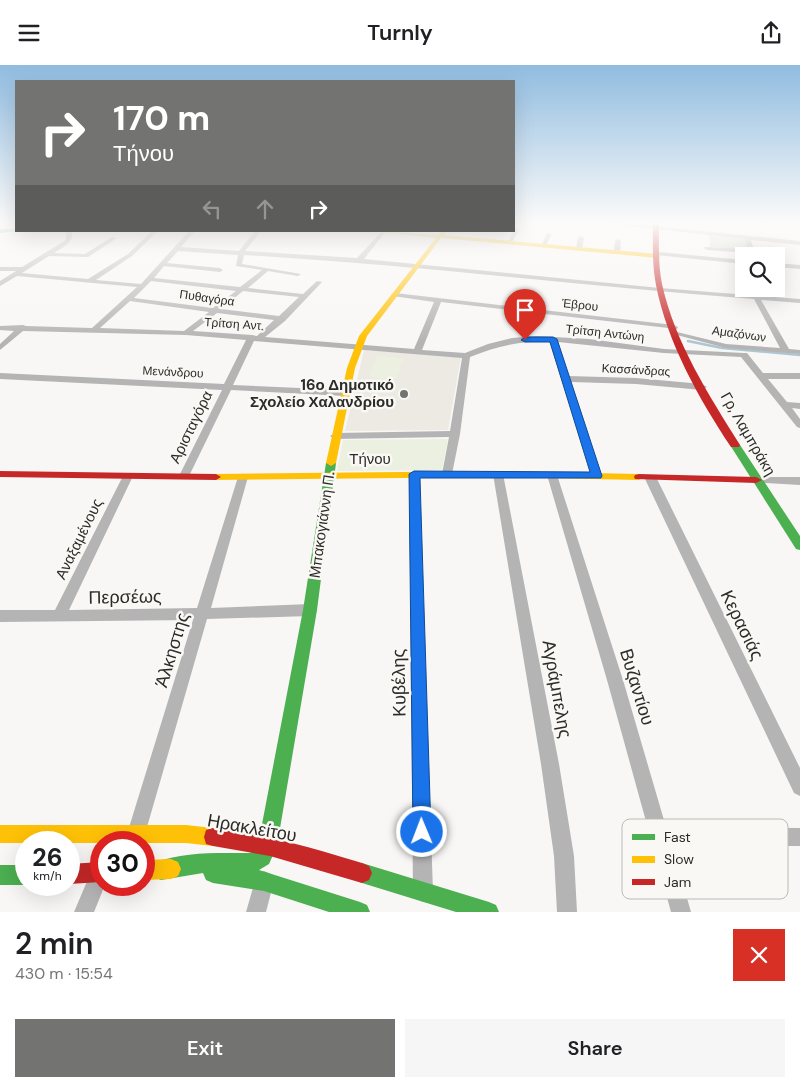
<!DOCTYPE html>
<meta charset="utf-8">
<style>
:root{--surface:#fff;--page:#f6f6f6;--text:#202124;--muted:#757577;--accent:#737371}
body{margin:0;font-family:"DM Sans",sans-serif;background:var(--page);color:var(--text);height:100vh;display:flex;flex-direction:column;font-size:19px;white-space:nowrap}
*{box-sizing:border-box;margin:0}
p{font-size:16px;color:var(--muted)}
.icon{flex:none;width:28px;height:28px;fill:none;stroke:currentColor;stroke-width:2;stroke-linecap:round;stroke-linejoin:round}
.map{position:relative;height:847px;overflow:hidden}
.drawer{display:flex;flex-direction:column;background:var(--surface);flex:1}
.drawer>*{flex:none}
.top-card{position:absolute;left:15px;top:15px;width:500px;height:152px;border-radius:0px;box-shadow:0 5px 20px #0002;background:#737371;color:#fff;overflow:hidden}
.controls{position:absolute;left:735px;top:182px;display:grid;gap:10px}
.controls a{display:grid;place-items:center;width:50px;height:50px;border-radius:0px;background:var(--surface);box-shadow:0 5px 20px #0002;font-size:25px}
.speed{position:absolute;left:15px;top:766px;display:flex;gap:10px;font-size:25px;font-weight:700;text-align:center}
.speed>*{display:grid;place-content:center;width:65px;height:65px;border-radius:50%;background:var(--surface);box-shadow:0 5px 20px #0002;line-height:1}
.speed small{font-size:12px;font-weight:400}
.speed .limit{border:8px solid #d22;background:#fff;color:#111}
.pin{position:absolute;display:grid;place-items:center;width:42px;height:42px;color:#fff;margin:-51px -21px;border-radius:50% 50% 50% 0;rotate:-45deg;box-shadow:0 0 5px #0007}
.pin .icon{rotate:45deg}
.me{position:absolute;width:55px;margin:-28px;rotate:359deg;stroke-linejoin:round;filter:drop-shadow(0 0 4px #0008)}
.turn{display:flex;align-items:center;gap:18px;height:105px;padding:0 15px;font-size:22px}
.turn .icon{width:65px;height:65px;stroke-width:2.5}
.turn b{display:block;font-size:35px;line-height:42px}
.lanes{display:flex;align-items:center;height:48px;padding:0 15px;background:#0003;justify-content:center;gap:25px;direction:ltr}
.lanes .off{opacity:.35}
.round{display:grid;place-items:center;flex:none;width:52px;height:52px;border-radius:0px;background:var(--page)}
.summary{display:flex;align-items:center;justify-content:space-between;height:85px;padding:0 15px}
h1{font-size:30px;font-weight:600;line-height:38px}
.cta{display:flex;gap:10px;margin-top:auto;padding:10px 15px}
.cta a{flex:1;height:58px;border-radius:0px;background:var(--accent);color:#fff;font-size:20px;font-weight:600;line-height:58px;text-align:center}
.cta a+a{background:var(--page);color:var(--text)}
header{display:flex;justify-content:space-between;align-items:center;height:65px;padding:0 15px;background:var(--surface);font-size:22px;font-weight:600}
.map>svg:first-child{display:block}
.built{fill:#eceae2}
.green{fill:#ecf0e0}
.forest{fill:#ced4c0}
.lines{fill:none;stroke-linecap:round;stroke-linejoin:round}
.stream{stroke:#acc7d3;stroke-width:2.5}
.street{fill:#b5b4b4;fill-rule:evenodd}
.fast{fill:#4caf50;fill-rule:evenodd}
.slow{fill:#ffc107;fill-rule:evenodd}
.jam{fill:#c62828;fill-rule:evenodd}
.route{fill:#1a73e8;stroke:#114b97}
.poi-dot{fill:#737371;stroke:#f9f8f4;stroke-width:2}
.labels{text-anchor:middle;stroke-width:5;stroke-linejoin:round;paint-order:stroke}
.far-street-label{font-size:12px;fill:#2c2c2a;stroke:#f9f8f4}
.poi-label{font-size:15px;font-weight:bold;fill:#2c2c2a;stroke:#f9f8f4;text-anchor:end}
.street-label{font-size:15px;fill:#2c2c2a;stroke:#f9f8f4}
.near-street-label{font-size:18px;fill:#2c2c2a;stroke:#f9f8f4}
.key{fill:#f9f8f4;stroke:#bcbbb7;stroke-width:1}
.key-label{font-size:14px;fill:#2c2c2a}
</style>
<header><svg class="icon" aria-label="menu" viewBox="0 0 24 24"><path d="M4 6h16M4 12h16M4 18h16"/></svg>Turnly<svg class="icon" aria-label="share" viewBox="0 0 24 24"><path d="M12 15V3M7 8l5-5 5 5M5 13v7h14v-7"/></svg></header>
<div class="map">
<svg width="800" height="847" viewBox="0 0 800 847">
<rect width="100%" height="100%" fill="#f8f7f5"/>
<path class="built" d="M364 285 461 292 448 365 345 366Z"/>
<g class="green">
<path d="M377 291 403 293 397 314 369 312Z"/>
<path d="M448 374 442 405 337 406 343 375Z"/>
</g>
<path class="forest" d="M709 170 746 174 749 185 710 182Z"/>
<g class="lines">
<path class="stream" d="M688 276 722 283 800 290"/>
<g class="street">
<path d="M602 158H624L800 176V180L751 175 754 185 749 188 707 185 704 183 705 182 748 184 745 174Z"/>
<path d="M515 162 520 163 511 179H507Z"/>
<path d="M66 166H72C74 178 63 182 54 188L85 189 112 172 117 173 88 192 49 191 22 208 88 214 128 189 152 166H158L132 191 96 215 141 219 189 166H195L181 182 239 186 255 166H261L245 186 357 193 382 166H386L364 194 660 223 800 234V238L761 235 789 284 800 285V289L726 283 673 269 677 267 726 279 780 283 754 234C584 221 414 200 244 190L242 199 301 209 298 211 268 206 248 223 303 229 317 216 322 217 285 256 265 272 414 284 434 237 393 231 391 230 395 228 674 260 678 262 677 264 441 237 422 285 465 288 488 279 512 273 537 271 589 274 664 284 744 288H747L763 308H800V314H768L787 337 800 338V344L792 343 800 354V363L797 362 741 292 664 288 558 277 569 311 636 313 702 319 707 322 702 325 636 319 571 317 602 411 597 414 593 413 549 276C521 276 496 281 470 292L460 369 452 409 447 412 442 409 449 372 335 374 330 371 335 368 450 366 462 293 254 276 233 320 345 325 350 328 345 331 231 325 189 411 184 414 180 413 179 411 222 325 0 314V308L224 319 246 275 186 270 23 266 0 285V279L14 266 0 265V261L23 260 26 261 92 263 137 222 17 211 0 221V216L16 206H0V202H22L66 175ZM178 186 238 190 236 201 262 205 240 222 154 213 164 201 220 207 223 205 220 203 167 198ZM151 216 236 226 213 243 134 233ZM243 226 299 232 279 251 221 244ZM130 236 209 247 184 266 100 263ZM217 248 274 255 257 271 252 270 193 266Z"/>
<path d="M547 168 552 169 545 182H541Z"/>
<path d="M581 171 584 173 582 184 579 186 576 184 578 173Z"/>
<path d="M618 174 621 176 620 187 617 189 614 187 615 176Z"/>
<path d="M658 187 744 195V199L656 190V188Z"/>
<path d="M776 198 800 200V204L776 202Z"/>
<path d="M414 406 419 409 433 827 430 834 423 837 416 834 413 827 409 409Z"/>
<path d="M498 406 503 409 559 699 574 791 577 847H557L554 791 541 699 493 409Z"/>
<path d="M552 407 557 410 623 615 666 762 800 763V781H672L691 847H671L607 615 547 410Z"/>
<path d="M128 408 133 411 69 545 197 543 238 412 243 409 248 412 211 543 310 539 315 541 317 545 315 549 310 551 207 554 145 769 143 776 138 778 129 776 127 769 193 555 0 557V545H55L123 411Z"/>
<path d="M651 411 657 414 800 703V731L794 728 645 414Z"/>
<path d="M756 412H800V420L752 417 750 415Z"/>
<path d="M101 797V820H105L94 847H74L94 800Z"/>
<path d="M264 806 271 809 274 816 266 847H246L257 809Z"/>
</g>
<g class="fast">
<path d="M0 164H16V166H19L0 168Z"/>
<path d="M735 377 740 380 800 471V485L796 484 730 380Z"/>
<path d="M331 395 336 398 317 545 277 781 269 799 259 805 360 837 367 840 370 847H329L264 826 213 818 206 815 203 808 161 815 154 812 151 805 154 798C184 786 219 788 250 788L255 785 258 780 303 545 326 398Z"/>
<path d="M362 798 489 837 496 840 499 847H456L362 818 355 815 352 808 355 801Z"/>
<rect x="0" y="800" width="26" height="20"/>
</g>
<g class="slow">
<path d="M374 166 438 170 441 166H447L444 170 658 189 661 191 658 193 441 173 367 271 355 303 336 398 331 401 326 398 347 303 359 271 436 173Z"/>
<path d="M498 406 639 409 644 412 639 415 498 412 216 415 211 412 216 409Z"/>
<path d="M0 760H186L213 763 220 765 222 772 220 779 213 781 186 778H0Z"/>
<path d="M171 794 178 797 181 804 178 811 171 814 144 815V795Z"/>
</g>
<g class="jam">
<path d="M653 158H659C659 179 658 199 662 219 675 278 709 330 740 380L739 382H731C699 334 667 277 656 220 652 200 653 179 653 158Z"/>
<path d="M0 406 216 409 221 412 216 415 0 412Z"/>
<path d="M639 409 756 412 762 415 756 418 635 414 634 412 635 410Z"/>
<path d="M213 763C264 769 313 783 362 798L369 801 372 808 369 815 362 818 270 791 213 781 206 779 204 772 206 765Z"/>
<path d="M101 797V817L69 819V799Z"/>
</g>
</g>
<linearGradient id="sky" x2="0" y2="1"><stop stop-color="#90bce0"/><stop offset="0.57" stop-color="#fcfbfa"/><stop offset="1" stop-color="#fcfbfa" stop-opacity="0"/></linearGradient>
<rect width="800" height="277" fill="url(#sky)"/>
<path class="route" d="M553 272 557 274 602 411 601 413H420L431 767 429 774 422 777 415 774 413 767 409 409 414 406 590 407 550 277H525L521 275 525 272Z"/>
<circle class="poi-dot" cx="404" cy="329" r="5"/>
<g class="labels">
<g class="far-street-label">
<text transform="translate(207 233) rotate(8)" y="4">Πυθαγόρα</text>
<text transform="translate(580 240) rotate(6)" y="4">Έβρου</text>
<text transform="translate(234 259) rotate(4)" y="4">Τρίτση Αντ.</text>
<text transform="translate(605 268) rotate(6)" y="4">Τρίτση Αντώνη</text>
<text transform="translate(739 269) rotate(8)" y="4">Αμαζόνων</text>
<text transform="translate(636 305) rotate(3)" y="4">Κασσάνδρας</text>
<text transform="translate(173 307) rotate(3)" y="4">Μενάνδρου</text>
</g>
<g class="poi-label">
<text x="394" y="325">16ο Δημοτικό<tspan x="394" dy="17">Σχολείο Χαλανδρίου</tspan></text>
</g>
<g class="street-label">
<text transform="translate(191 362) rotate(-64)" y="5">Αρισταγόρα</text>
<text transform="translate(748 369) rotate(60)" y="5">Γρ, Λαμπράκη</text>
<text x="370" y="399">Τήνου</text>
<text transform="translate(322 460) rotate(-82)" y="5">Μπακογιάννη Π.</text>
<text transform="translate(79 474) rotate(-64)" y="5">Αναξαμένους</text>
</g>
<g class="near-street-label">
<text transform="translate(125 532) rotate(-1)" y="6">Περσέως</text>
<text transform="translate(742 560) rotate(64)" y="6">Κερασιάς</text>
<text transform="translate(172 585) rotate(-73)" y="6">Άλκηστης</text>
<text transform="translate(399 618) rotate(-91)" y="6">Κυβέλης</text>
<text transform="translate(637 622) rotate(73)" y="6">Βυζαντίου</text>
<text transform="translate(557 624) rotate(80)" y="6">Αγράμπελης</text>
<text transform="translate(252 763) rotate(10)" y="6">Ηρακλείτου</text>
</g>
</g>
<rect x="622" y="754" width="166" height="80" rx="8" class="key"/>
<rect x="632" y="769" width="23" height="6" fill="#4caf50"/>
<rect x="632" y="791" width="23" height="7" fill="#ffc107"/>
<rect x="632" y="814" width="23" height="6" fill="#c62828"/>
<g class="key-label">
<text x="664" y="777">Fast</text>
<text x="664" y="799">Slow</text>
<text x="664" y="822">Jam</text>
</g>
</svg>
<div class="controls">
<a><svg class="icon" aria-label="search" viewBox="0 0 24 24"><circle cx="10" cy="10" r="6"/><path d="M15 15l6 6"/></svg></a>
</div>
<div class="speed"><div>26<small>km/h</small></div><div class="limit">30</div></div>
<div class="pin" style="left:525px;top:275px;background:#d93025"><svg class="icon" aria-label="arrive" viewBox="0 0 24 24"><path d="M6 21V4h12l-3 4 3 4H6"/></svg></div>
<svg class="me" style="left:422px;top:767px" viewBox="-20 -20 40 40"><circle r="17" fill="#1a73e8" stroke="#fff" stroke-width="3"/><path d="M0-11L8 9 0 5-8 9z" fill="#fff"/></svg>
<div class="top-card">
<div class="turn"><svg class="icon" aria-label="right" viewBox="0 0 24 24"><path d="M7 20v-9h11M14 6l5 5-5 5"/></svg><div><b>170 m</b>Τήνου</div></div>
<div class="lanes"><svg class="icon off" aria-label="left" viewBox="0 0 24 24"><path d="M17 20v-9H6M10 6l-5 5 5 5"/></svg><svg class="icon off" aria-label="ahead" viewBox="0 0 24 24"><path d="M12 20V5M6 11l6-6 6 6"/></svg><svg class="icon" aria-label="right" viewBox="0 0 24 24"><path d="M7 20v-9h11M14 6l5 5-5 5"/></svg></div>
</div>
</div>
<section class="drawer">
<div class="summary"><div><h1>2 min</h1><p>430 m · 15:54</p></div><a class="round" style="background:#d93025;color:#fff"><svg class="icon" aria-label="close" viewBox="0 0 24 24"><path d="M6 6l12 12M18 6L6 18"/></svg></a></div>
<div class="cta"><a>Exit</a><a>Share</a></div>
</section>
